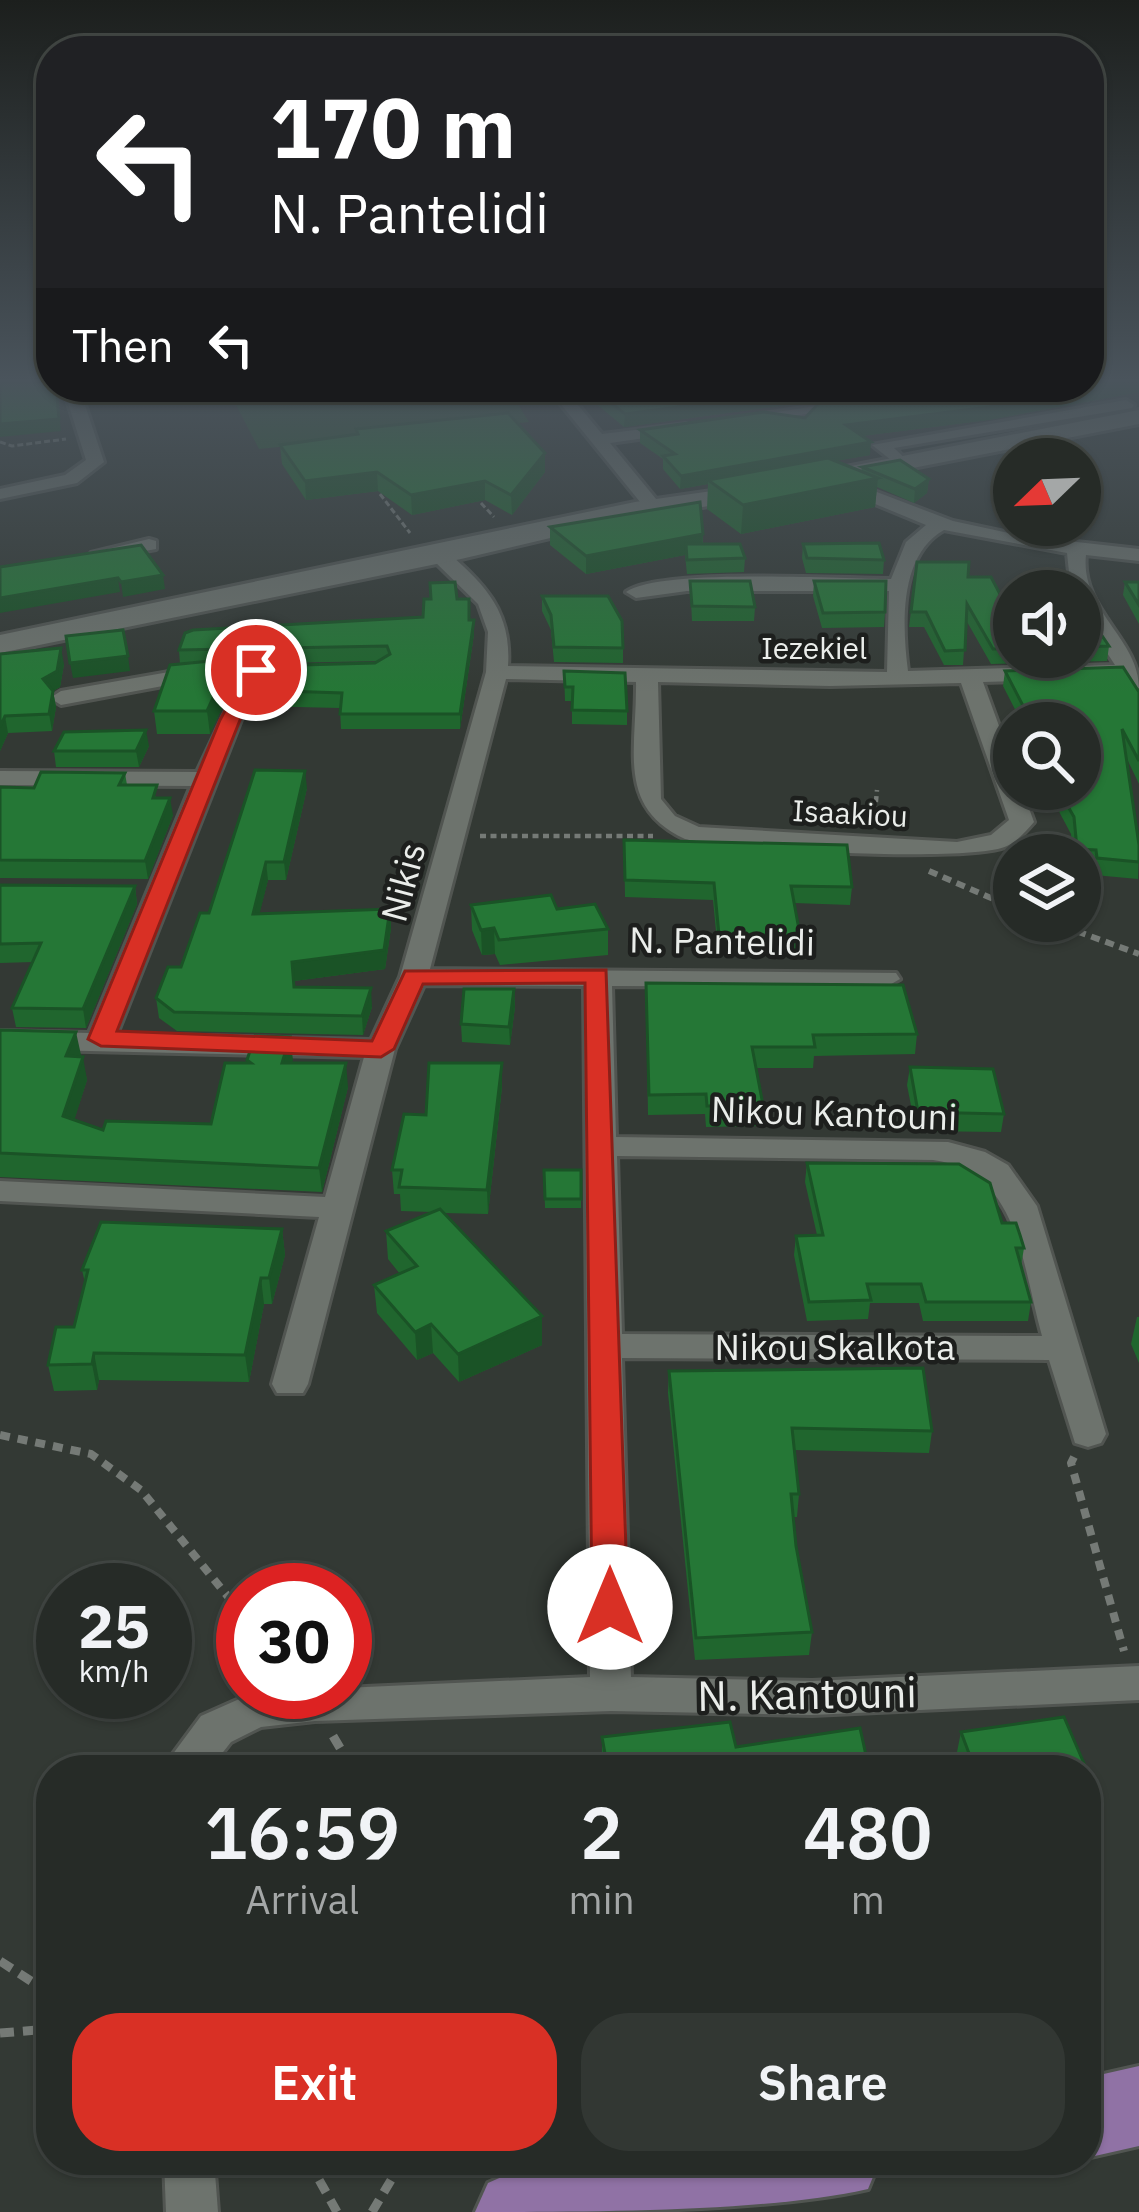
<!DOCTYPE html>
<style>
:root{--surface:#262b27;--page:#323733;--text:#f1f3f6;--muted:#a4a7a7;--line:#424744;--accent:#d93025}
body{margin:0;font-family:"IBM Plex Sans",sans-serif;background:var(--page);color:var(--text);height:100vh;display:flex;flex-direction:column;font-size:45px;white-space:nowrap}
*{box-sizing:border-box;margin:0}
p{font-size:39px;color:var(--muted)}
.icon{flex:none;width:66px;height:66px;fill:none;stroke:currentColor;stroke-width:2;stroke-linecap:round;stroke-linejoin:round}
.map{position:relative;flex:1;overflow:hidden}
.details{position:absolute;left:36px;top:1755px;width:1065px;height:420px;display:flex;flex-direction:column;background:var(--surface);border-radius:48px;box-shadow:0 3px 9px #0004,0 0 0 3px var(--line)}
.details>*{flex:none}
.hud{position:absolute;left:36px;top:36px;width:1068px;height:366px;border-radius:48px;box-shadow:0 3px 9px #0004,0 0 0 3px var(--line);background:#202124;color:#fff;overflow:hidden}
.needle{width:78px;rotate:247deg}
.controls{position:absolute;left:993px;top:438px;display:grid;gap:24px}
.controls a{display:grid;place-items:center;width:108px;height:108px;border-radius:50%;background:var(--surface);box-shadow:0 3px 9px #0004,0 0 0 3px var(--line);font-size:60px}
.speed{position:absolute;left:36px;top:1563px;display:flex;gap:24px;font-size:60px;font-weight:700;text-align:center}
.speed>*{display:grid;place-content:center;width:156px;height:156px;border-radius:50%;background:var(--surface);box-shadow:0 3px 9px #0004,0 0 0 3px var(--line);line-height:1}
.speed small{font-size:30px;font-weight:400}
.speed .limit{border:18px solid #d22;background:#fff;color:#111}
.pin{position:absolute;display:grid;place-items:center;width:102px;height:102px;color:#fff;margin:-51px;border:6px solid #fff;border-radius:50%;box-shadow:0 3px 12px #0007}
.me{position:absolute;width:132px;margin:-66px;rotate:0deg;stroke-linejoin:round;filter:drop-shadow(0 0 9px #0008)}
.turn{display:flex;align-items:center;gap:42px;height:252px;padding:0 36px;font-size:54px}
.turn .icon{width:156px;height:156px;stroke-width:2.5}
.turn b{display:block;font-size:84px;line-height:102px}
.then{display:flex;align-items:center;height:114px;padding:0 36px;background:#0003;gap:24px;font-size:45px}
.eta{display:flex;justify-content:space-evenly;align-items:center;height:204px;text-align:center}
.eta b{font-size:72px;font-weight:600;line-height:84px}
.primary-button{display:flex;gap:24px;margin-top:auto;padding:24px 36px}
.primary-button a{flex:1;height:138px;border-radius:48px;background:var(--accent);color:#fff;font-size:48px;font-weight:600;line-height:138px;text-align:center}
.primary-button a+a{background:var(--page);color:var(--text)}
.map>svg:first-child{display:block}
.green{fill:#275a2f}
.lines{fill:none;stroke-linecap:round;stroke-linejoin:round}
.street-casing{stroke:#515551;stroke-width:6}
.secondary-casing{stroke:#515551;stroke-width:6}
.primary-casing{stroke:#515551;stroke-width:6}
.path-far4{stroke:#757a76;stroke-width:3;stroke-dasharray:6 3;stroke-linecap:butt}
.path-far3{stroke:#757a76;stroke-width:4.5;stroke-dasharray:6 4.5;stroke-linecap:butt}
.path-far2{stroke:#757a76;stroke-width:6;stroke-dasharray:9 6;stroke-linecap:butt}
.path-far1{stroke:#757a76;stroke-width:8;stroke-dasharray:10 8;stroke-linecap:butt}
.path{stroke:#757a76;stroke-width:9;stroke-dasharray:14 9;stroke-linecap:butt}
.street{fill:#6d736d;fill-rule:evenodd}
.secondary{fill:#6d736d;fill-rule:evenodd}
.primary{fill:#9072a5;fill-rule:evenodd}
.wall{fill:#20662e}
.shaded-wall{fill:#1a5326}
.building{fill:#257736;stroke:#1a5326;stroke-width:3}
.route{fill:#d93025;stroke:#8d1f18;stroke-width:3}
.labels{text-anchor:middle;stroke-width:9;stroke-linejoin:round;paint-order:stroke}
.far-street-label{font-size:30px;fill:#eaedea;stroke:#1d1f1d}
.street-label{font-size:36px;fill:#eaedea;stroke:#1d1f1d}
.near-street-label{font-size:42px;fill:#eaedea;stroke:#1d1f1d}
</style>
<div class="map">
<svg width="1139" height="2212" viewBox="0 0 1139 2212">
<rect width="100%" height="100%" fill="#333934"/>
<path class="green" d="M333 387H507L529 422 259 449 232 397Z"/>
<g class="lines">
<g class="street-casing">
<g id="street">
<path d="M63 387H79L104 462 77 483 0 499V489L65 475 86 460Z"/>
<path d="M547 387H563L602 434 686 424V432L680 433 610 443 661 505V513H649Z"/>
<path d="M874 387H892L907 399 739 424 731 419 884 396Z"/>
<path d="M1126 400 1134 405 1132 408 894 448 909 462 900 467 872 445Z"/>
<path d="M840 478 953 521 1023 536 1139 549V561L1086 555C1080 610 1139 639 1139 688L1129 687 1123 678 983 682 1014 767V789H1022L1034 822C1027 830 1017 842 1007 846 973 863 728 850 685 839 616 807 637 750 636 682L506 679 430 969 896 973 900 979 886 987 612 986 616 1137 948 1142 985 1152 1008 1165 1037 1206 1106 1434 1101 1443 1088 1447 1075 1443 1049 1360 622 1358 631 1677 812 1681 1139 1666V1700L812 1715 611 1711 315 1721 261 1727 231 1742 209 1770H161L201 1716 255 1692 590 1677 584 986 424 985 395 1049 308 1384 303 1393H277L272 1384 319 1217 0 1201V1181L325 1197 364 1057 0 1049V1031L89 1033 191 786 0 785V771L197 772 245 670 264 665 267 670 241 720 117 1034 371 1040 400 977 486 672 488 632 478 604 430 557V549H444C483 583 512 610 508 666L887 672 889 591H687L636 598 626 592C659 568 841 579 891 579L906 542 926 525 834 487V479ZM944 530 1067 553 1071 591H1080V612L1115 665 908 671C902 625 899 555 944 530ZM658 682 830 686 961 683 1009 820 991 835 957 842 699 827 675 816 661 799ZM617 1156 933 1160C1019 1171 1022 1266 1042 1336L622 1334Z"/>
<path d="M149 539 156 541V549L101 559 91 553Z"/>
<path d="M203 666 211 667V677L61 705 50 698 61 691Z"/>
<path d="M164 2160H214L218 2212H166Z"/>
</g>
</g>
<g class="secondary-casing">
<g id="secondary">
<path d="M1139 410V424L846 481 834 474 846 467Z"/>
<path d="M761 484 773 491 770 496 635 518 461 559 0 653V635L635 502Z"/>
</g>
</g>
<g class="primary-casing">
<g id="primary">
<path d="M1139 2066V2146L1086 2158V2078Z"/>
<path d="M583 2160H880L868 2189C769 2212 586 2212 475 2212L488 2183 517 2170Z"/>
</g>
</g>
<g class="path-far4">
<path d="M0 442 12 446 66 439"/>
<path d="M380 494 410 533"/>
<path d="M481 503 494 517"/>
</g>
<g class="path-far3">
<path d="M874 823 877 790"/>
<path d="M480 836H653"/>
</g>
<g class="path-far2">
<path d="M929 871 1014 908"/>
<path d="M1049 921 1139 954"/>
</g>
<g class="path-far1">
<path d="M0 1435 91 1454 141 1490 243 1615"/>
<path d="M1074 1457 1071 1463 1124 1651"/>
</g>
<g class="path">
<path d="M333 1736 353 1770"/>
<path d="M0 1961 51 1994"/>
<path d="M0 2033 51 2029"/>
<path d="M308 2160 337 2212"/>
<path d="M372 2212 403 2160"/>
</g>
<use href="#street" class="street"/>
<use href="#secondary" class="secondary"/>
<use href="#primary" class="primary"/>
</g>
<g class="wall">
<path d="M1139 383V392L988 420 862 436 870 455 834 461 861 472 862 467 929 479 927 493 914 503 877 487 875 507 741 534 707 509 708 484 680 489 663 469V459L640 443V430L805 418 900 389 899 387H1089Z"/>
<path d="M588 387H875L874 393 624 427 588 397Z"/>
<path d="M356 429 545 453V472L512 515 485 500 412 515 378 491 306 500 282 464 280 445 357 434Z"/>
<path d="M550 527 703 534V544L745 558 744 572 687 574 685 555 586 574 550 545Z"/>
<path d="M803 544 884 560 883 574 806 573 802 558Z"/>
<path d="M917 562 968 577 1003 600 1014 599V657H1080V603L1109 646 1107 661 991 664 966 620 963 665H944L924 627H909Z"/>
<path d="M690 581 755 607 754 621H692Z"/>
<path d="M814 581 885 612 884 627 822 628 813 596Z"/>
<path d="M1125 582H1139V624L1123 595Z"/>
<path d="M542 596 623 648V663L554 662 551 630 542 611Z"/>
<path d="M431 599H457L470 620 474 634 460 729H341L340 708 253 706 252 690 375 663 380 661 232 664 234 682 210 734H157L154 711 180 664 179 650 423 617Z"/>
<path d="M0 654 64 664 60 687 53 691 56 707 52 731 8 733 0 751Z"/>
<path d="M564 671 627 711V725L572 724V701H565Z"/>
<path d="M1005 671 1139 692V784L1127 759 1139 845 1138 879 1094 875 1093 867 1080 866V855H1073L1071 834 1047 789H1080V723H1022L1003 686Z"/>
<path d="M149 746 139 767H56L54 751Z"/>
<path d="M125 773 127 785 159 798 173 815 148 879 0 878V787L34 788Z"/>
<path d="M307 788 286 880H268L259 914 390 909 391 928 385 969 294 981V987L372 1007 363 1035 177 1031 159 1018 156 998 181 967 209 913Z"/>
<path d="M624 840 852 887 850 905 794 903 800 935 798 953 718 952 713 900 625 897Z"/>
<path d="M0 885 135 886 137 904 86 1028 16 1027 12 1008 33 962 0 963Z"/>
<path d="M471 905 557 909 608 929V955L500 965 495 954 482 955 472 930Z"/>
<path d="M646 983 917 1034 915 1054 814 1056 813 1068H756L763 1105 762 1126 706 1127 705 1114 648 1115Z"/>
<path d="M514 989 515 1007 510 1045 462 1042 461 1024Z"/>
<path d="M0 1030 81 1055 87 1080 74 1120 103 1130 211 1124 247 1063V1060L290 1037 292 1063 348 1087 322 1192 0 1177Z"/>
<path d="M502 1063V1087L488 1214 444 1213 542 1316V1345L459 1382 433 1353 417 1360 377 1313 374 1285 400 1274 388 1259 386 1231 432 1212 401 1211 400 1194H394L392 1170 426 1115Z"/>
<path d="M910 1067 1004 1114 1001 1132 916 1131 907 1085Z"/>
<path d="M807 1163 1002 1223 1024 1248 1021 1266 1031 1302 1028 1321H923L919 1303H870L868 1319 807 1321 794 1255 796 1236 817 1235 805 1182Z"/>
<path d="M544 1170H581V1208H545Z"/>
<path d="M282 1229 285 1255 272 1304H264L249 1382 99 1380 97 1390 54 1391 48 1365 74 1327 85 1283 82 1270Z"/>
<path d="M1137 1317H1139V1363L1131 1344Z"/>
<path d="M669 1371 932 1431 929 1453 794 1450 799 1494 797 1517H793L796 1546 812 1632 809 1655 695 1660 668 1393Z"/>
<path d="M1064 1717 1089 1775 1086 1786V1770H964L957 1752 961 1732Z"/>
<path d="M602 1737 736 1747 867 1760 866 1770H602Z"/>
</g>
<g class="shaded-wall">
<path d="M1123 383H1139V392L988 420 845 438 846 425Z"/>
<path d="M56 387 61 431 0 437V424Z"/>
<path d="M828 387H875L874 393 624 427 625 414Z"/>
<path d="M871 442 870 455 713 483 708 480V484L680 489 681 476Z"/>
<path d="M545 453V472L512 515 511 495Z"/>
<path d="M377 472 378 491 306 500 305 481Z"/>
<path d="M878 478 875 507 741 534 743 505Z"/>
<path d="M929 479 927 493 914 503 915 489Z"/>
<path d="M485 481V500L412 515 411 495Z"/>
<path d="M703 534 702 552 686 544 685 555 586 574V556Z"/>
<path d="M163 575 165 589 123 597 121 582Z"/>
<path d="M118 578 120 592 0 613V598Z"/>
<path d="M474 620V634L460 729V714Z"/>
<path d="M61 648 64 664 60 687 53 691 56 707 52 731 43 679Z"/>
<path d="M128 656 130 671 73 678 70 663Z"/>
<path d="M231 659 234 682 210 734 207 711Z"/>
<path d="M5 716 8 733 0 751V727Z"/>
<path d="M146 730 149 746 139 767 136 751Z"/>
<path d="M305 771 307 788 286 880 284 862Z"/>
<path d="M170 798 173 815 148 879 145 861Z"/>
<path d="M266 862 268 880 255 932 253 914Z"/>
<path d="M135 886 137 904 86 1028 83 1009Z"/>
<path d="M390 909 391 928 385 969 294 981 292 962Z"/>
<path d="M494 928 495 954 482 955 481 930Z"/>
<path d="M371 988 372 1007 363 1035 362 1016Z"/>
<path d="M514 989 515 1007 510 1045 509 1027Z"/>
<path d="M76 1032 81 1055 71 1080 66 1056Z"/>
<path d="M290 1037 293 1060 284 1087 282 1063Z"/>
<path d="M83 1057 87 1080 68 1140 63 1116Z"/>
<path d="M346 1063 348 1087 322 1192 319 1168Z"/>
<path d="M502 1063V1087L488 1214 487 1190Z"/>
<path d="M282 1229 285 1255 272 1304 269 1278Z"/>
<path d="M261 1278 264 1304 249 1382 245 1355Z"/>
<path d="M542 1316V1345L459 1382 458 1354Z"/>
<path d="M431 1324 433 1353 417 1360 415 1332Z"/>
<path d="M94 1353 99 1380 97 1390 92 1364Z"/>
</g>
<g class="building">
<path d="M0 383H51V387H56L59 419 0 424Z"/>
<path d="M1089 383H1123L989 407 846 425 871 442 681 476 663 456 675 454 640 430 764 412 805 418 818 404 909 387H1089Z"/>
<path d="M591 387H828L625 414Z"/>
<path d="M508 413 545 453 511 495 485 481 411 495 377 472 305 481 280 445 358 434 356 429Z"/>
<path d="M828 458 878 478 743 505 708 480Z"/>
<path d="M900 460 929 479 915 489 862 467Z"/>
<path d="M700 502 703 534 586 556 550 527Z"/>
<path d="M879 543 884 560 807 558 803 544Z"/>
<path d="M686 544H740L745 558 687 560Z"/>
<path d="M141 545 163 575 121 582 118 578 0 598V567Z"/>
<path d="M917 562H969L968 577H991L1003 600 1014 599V649H993L967 604 965 650 945 651 926 612H911Z"/>
<path d="M690 581H750L755 607 692 606Z"/>
<path d="M814 581H886L885 612 823 613Z"/>
<path d="M455 582 457 599H469V620H474L460 714H340L342 693 252 690 264 666 375 663 390 654 387 646 179 650 185 633 193 630 423 617 424 599H431L430 583Z"/>
<path d="M1125 582H1139V605Z"/>
<path d="M542 596H608L622 621 623 648 554 647 551 615Z"/>
<path d="M1080 603 1109 646 1080 647Z"/>
<path d="M123 630 128 656 70 663 66 636Z"/>
<path d="M61 648 57 671 43 679 53 691 49 714 5 716 0 727V654Z"/>
<path d="M231 659 207 711H154L170 665Z"/>
<path d="M1123 667 1139 692V761L1122 729 1139 845V862L1097 858 1096 850 1077 849 1074 817 1058 789H1080V723H1032L1005 671Z"/>
<path d="M564 671 625 673 627 711 572 710 573 687H565Z"/>
<path d="M146 730 136 751H54L64 732Z"/>
<path d="M255 770 305 771 284 862H266L253 914 390 909 384 950 292 962 294 987 371 988 362 1016 174 1012 156 998 168 967H181L200 913H209Z"/>
<path d="M41 772 125 773 119 785H157L153 798H170L145 861 0 860V787L34 788Z"/>
<path d="M624 840 847 845 852 887 791 886 800 935H719L714 883 625 880Z"/>
<path d="M0 885 135 886 83 1009 12 1008 41 943 0 944Z"/>
<path d="M551 895 557 909 595 904 608 929 499 940 494 928 481 930 471 905Z"/>
<path d="M646 983 903 985 917 1034 813 1035 815 1047H752L763 1105 707 1106 706 1094 649 1095Z"/>
<path d="M464 989H514L509 1027 461 1024Z"/>
<path d="M0 1030 76 1032 66 1056 83 1057 63 1116 103 1130 106 1121 211 1124 225 1063H251L247 1060 255 1036 290 1037 282 1063H346L319 1168 0 1153Z"/>
<path d="M429 1063H502L487 1190 399 1187 402 1170H392L404 1114 426 1115Z"/>
<path d="M910 1067 993 1069 1004 1114 918 1112Z"/>
<path d="M807 1163 959 1164 990 1183 1002 1223H1016L1020 1235 1024 1248H1016L1031 1302H926L921 1284H867L871 1300 809 1302 796 1236 823 1235Z"/>
<path d="M544 1170H581V1199H545Z"/>
<path d="M440 1209 542 1316 458 1354 431 1324 415 1332 374 1285 417 1266 386 1231Z"/>
<path d="M101 1222 282 1229 269 1278H261L245 1355 94 1353 92 1364 48 1365 56 1327H74L88 1270H82Z"/>
<path d="M923 1368 932 1431 792 1428 799 1494H791L796 1546 812 1632 696 1638 669 1371Z"/>
<path d="M1064 1717 1089 1775H1086V1770H1001L998 1760 973 1764 961 1732Z"/>
<path d="M730 1722 736 1747 860 1728 867 1760 812 1765 813 1770H608L602 1737Z"/>
</g>
<linearGradient id="sky" x2="0" y2="1"><stop stop-color="#1c1f1d"/><stop offset="0.55" stop-color="#4a545c"/><stop offset="1" stop-color="#4a545c" stop-opacity="0"/></linearGradient>
<rect width="1139" height="692" fill="url(#sky)"/>
<path class="route" d="M256 664 266 670 240 720 117 1031 372 1041 405 971 606 970 628 1607 623 1617 610 1621 597 1617 592 1607 585 983 423 984 394 1049 381 1057 101 1046 88 1039 220 720 247 670Z"/>
<g class="labels">
<g class="far-street-label">
<text x="814" y="659">Iezekiel</text>
<text transform="translate(850 814) rotate(3)" y="10">Isaakiou</text>
</g>
<g class="street-label">
<text transform="translate(403 882) rotate(-75)" y="13">Nikis</text>
<text transform="translate(722 941) rotate(1)" y="13">N. Pantelidi</text>
<text transform="translate(834 1113) rotate(2)" y="13">Nikou Kantouni</text>
<text x="835" y="1360">Nikou Skalkota</text>
</g>
<g class="near-street-label">
<text transform="translate(807 1694) rotate(-1)" y="15">N. Kantouni</text>
</g>
</g>
</svg>
<div class="controls">
<a><svg class="needle" viewBox="-14 -14 28 28"><path d="M0-13l5 13h-10z" fill="#e53935"/><path d="M0 13l5-13h-10z" fill="#a4a7a7"/></svg></a>
<a><svg class="icon" aria-label="sound" viewBox="0 0 24 24"><path d="M4 9h4l5-4v14l-5-4H4zM17 9q2 3 0 6"/></svg></a>
<a><svg class="icon" aria-label="search" viewBox="0 0 24 24"><circle cx="10" cy="10" r="6"/><path d="M15 15l6 6"/></svg></a>
<a><svg class="icon" aria-label="layers" viewBox="0 0 24 24"><path d="M12 4l9 5-9 5-9-5zM3 14l9 5 9-5"/></svg></a>
</div>
<div class="speed"><div>25<small>km/h</small></div><div class="limit">30</div></div>
<div class="pin" style="left:256px;top:670px;background:#d93025"><svg class="icon" aria-label="arrive" viewBox="0 0 24 24"><path d="M6 21V4h12l-3 4 3 4H6"/></svg></div>
<svg class="me" style="left:610px;top:1607px" viewBox="-20 -20 40 40"><circle r="19" fill="#fff"/><path d="M0-13L10 11 0 6-10 11z" fill="#d93025"/></svg>
<div class="hud">
<div class="turn"><svg class="icon" aria-label="left" viewBox="0 0 24 24"><path d="M17 20v-9H6M10 6l-5 5 5 5"/></svg><div><b>170 m</b>N. Pantelidi</div></div>
<div class="then">Then<svg class="icon" aria-label="left" viewBox="0 0 24 24"><path d="M17 20v-9H6M10 6l-5 5 5 5"/></svg></div>
</div>
<section class="details">
<div class="eta">
<div><b>16:59</b><p>Arrival</p></div>
<div><b>2</b><p>min</p></div>
<div><b>480</b><p>m</p></div>
</div>
<div class="primary-button"><a>Exit</a><a>Share</a></div>
</section>
</div>
